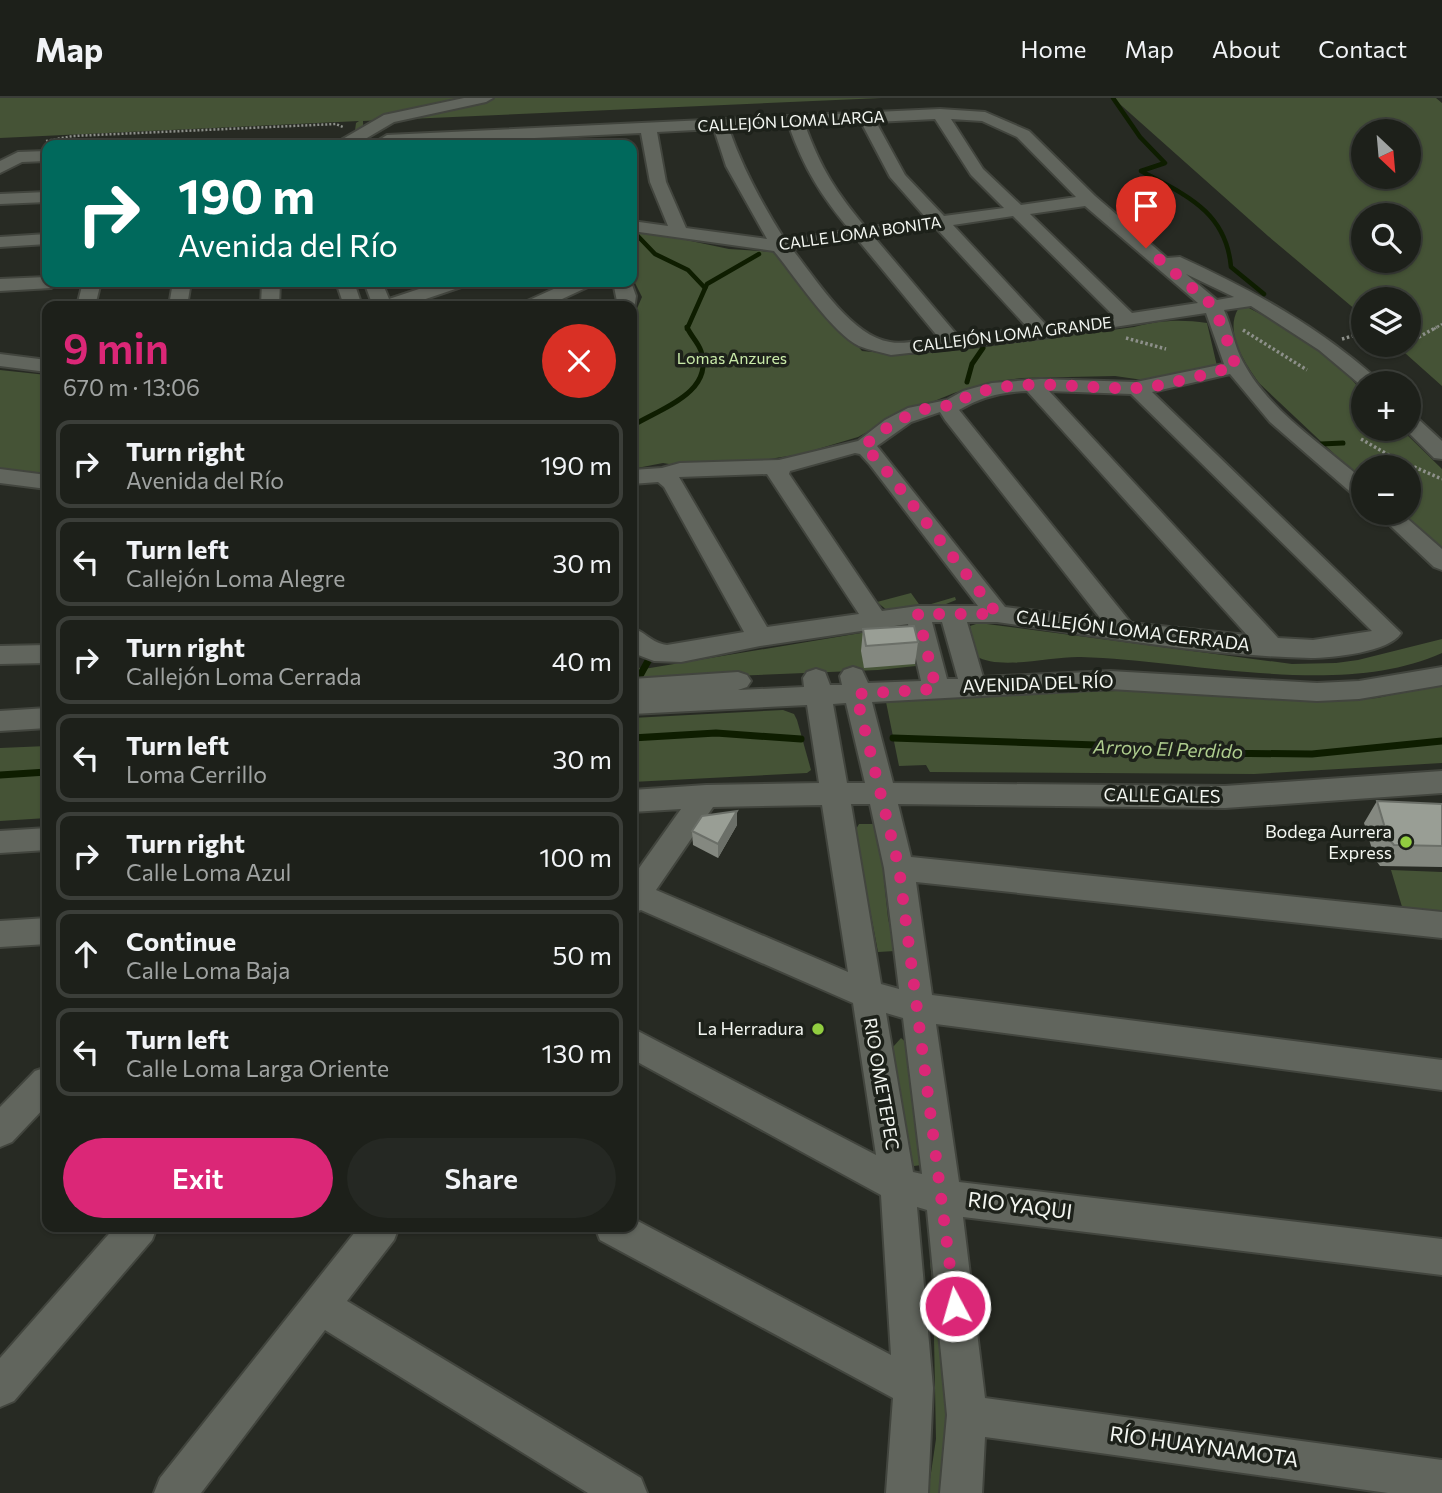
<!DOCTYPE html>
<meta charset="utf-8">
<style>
:root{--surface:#1d201a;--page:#252823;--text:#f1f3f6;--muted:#a0a3a2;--line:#3b3e39;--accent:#db2777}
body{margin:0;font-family:Commissioner,sans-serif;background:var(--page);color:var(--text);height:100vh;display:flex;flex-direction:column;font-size:26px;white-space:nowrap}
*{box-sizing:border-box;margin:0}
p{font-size:23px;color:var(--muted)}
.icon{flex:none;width:38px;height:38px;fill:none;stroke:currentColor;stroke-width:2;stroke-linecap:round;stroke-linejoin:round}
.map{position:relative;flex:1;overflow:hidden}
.panel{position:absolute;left:42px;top:203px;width:595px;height:931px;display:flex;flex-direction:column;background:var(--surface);border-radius:14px;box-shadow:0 2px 5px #0004,0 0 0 2px var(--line)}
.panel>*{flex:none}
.guide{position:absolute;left:42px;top:42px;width:595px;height:147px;border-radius:14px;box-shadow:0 2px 5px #0004,0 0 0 2px var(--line);background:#00695c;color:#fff;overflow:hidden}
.needle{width:46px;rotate:154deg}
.tools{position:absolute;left:1351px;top:21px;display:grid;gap:14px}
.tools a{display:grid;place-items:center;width:70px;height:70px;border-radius:50%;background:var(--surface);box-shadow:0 2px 5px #0004,0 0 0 2px var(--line);font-size:35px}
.pin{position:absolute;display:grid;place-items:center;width:60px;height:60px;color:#fff;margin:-72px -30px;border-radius:50% 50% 50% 0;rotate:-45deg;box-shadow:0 0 7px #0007}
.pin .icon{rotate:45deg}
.me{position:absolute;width:77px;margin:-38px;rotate:354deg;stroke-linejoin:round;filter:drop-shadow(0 0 5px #0008)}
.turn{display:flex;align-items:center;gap:24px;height:147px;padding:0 21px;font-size:32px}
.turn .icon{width:91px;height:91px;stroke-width:2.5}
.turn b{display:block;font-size:49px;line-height:60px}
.round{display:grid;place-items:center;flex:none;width:74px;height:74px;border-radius:37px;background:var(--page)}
.overview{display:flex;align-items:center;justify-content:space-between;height:119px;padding:0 21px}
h1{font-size:42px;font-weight:600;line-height:52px;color:var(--accent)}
.action{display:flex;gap:14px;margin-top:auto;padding:14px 21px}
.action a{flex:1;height:80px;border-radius:42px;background:var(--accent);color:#fff;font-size:28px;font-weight:600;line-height:80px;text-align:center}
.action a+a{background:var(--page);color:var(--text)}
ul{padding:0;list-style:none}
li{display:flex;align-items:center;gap:21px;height:88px;margin:0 14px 10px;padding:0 7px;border:4px solid var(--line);border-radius:14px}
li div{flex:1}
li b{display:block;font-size:26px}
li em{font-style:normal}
header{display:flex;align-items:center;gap:42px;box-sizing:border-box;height:98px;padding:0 35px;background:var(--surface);border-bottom:2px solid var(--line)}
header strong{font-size:33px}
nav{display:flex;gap:38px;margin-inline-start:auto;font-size:24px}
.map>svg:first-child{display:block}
.green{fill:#455336;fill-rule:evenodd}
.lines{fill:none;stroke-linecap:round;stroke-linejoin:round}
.stream-far2{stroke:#0e1d00;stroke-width:4.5}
.stream-far1{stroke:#0e1d00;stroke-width:5}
.stream{stroke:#0e1d00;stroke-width:7}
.minor-casing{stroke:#42453e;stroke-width:4}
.path-far1{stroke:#8d908a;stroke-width:2.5;stroke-dasharray:2 2;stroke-linecap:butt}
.path{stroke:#8d908a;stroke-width:3.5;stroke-dasharray:2.5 2.5;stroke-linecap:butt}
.minor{fill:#61655d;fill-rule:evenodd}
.wall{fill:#848880}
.shaded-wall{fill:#6b6f68}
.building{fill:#999e95;stroke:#6b6f68;stroke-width:2}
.route{stroke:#db2777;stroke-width:12;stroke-dasharray:0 21.6}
.poi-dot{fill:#91cd40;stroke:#1d211a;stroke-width:2.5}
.labels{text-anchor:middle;stroke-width:7;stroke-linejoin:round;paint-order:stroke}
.far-street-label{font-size:16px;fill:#f3f6f1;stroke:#1d211a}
.far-park-label{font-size:16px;fill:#c9eaa9;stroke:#1d211a}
.street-label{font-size:18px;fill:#f3f6f1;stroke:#1d211a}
.poi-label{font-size:18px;fill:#f3f6f1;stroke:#1d211a;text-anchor:end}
.water-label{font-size:19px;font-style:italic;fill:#aecd8e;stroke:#1d211a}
.near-street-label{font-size:21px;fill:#f3f6f1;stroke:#1d211a}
</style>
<header>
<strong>Map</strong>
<nav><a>Home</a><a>Map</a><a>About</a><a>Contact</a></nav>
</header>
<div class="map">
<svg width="1442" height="1395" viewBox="0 0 1442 1395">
<rect width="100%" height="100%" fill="#272a23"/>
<g class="green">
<path d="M0 0H882L363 23 364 47H353L356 25 359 23 0 40Z"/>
<path d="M1113 0H1436L1442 5V288L1396 247H1409V201H1363V218L1268 138ZM1363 33H1409V79H1363ZM1363 117H1409V163H1363Z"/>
<path d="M632 133 648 134 729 151 775 154 862 253 905 257 963 252 1134 229C1160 222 1181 221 1207 225L1217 268 1143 282 1115 278 1022 280 990 284 954 295 895 319 858 339 801 356 763 362 675 367 663 365 632 371V222L642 199 632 179Z"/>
<path d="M1247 209 1303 238 1338 267 1363 294V331H1401L1442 371V453L1399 415H1409V369H1363V383L1260 286C1246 267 1224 235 1238 211Z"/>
<path d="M0 272 47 277V377L0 373Z"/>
<path d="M911 495 921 509 955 499 956 502 941 508 888 513 877 504Z"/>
<path d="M979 525 1292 566 1336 565 1358 562 1442 541V555C1341 601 1190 562 1081 559 1051 558 1000 573 976 558L970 528Z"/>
<path d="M897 529 920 563 916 568 878 572 633 582 632 566 642 571 650 570Z"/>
<path d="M1442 586V665L1254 676 930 674 926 667 899 668 886 604 933 598 1190 591 1264 600 1328 604 1377 600Z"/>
<path d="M783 612 794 616 797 622 811 672 807 675 632 684V620Z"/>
<path d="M47 648V720L0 723V650Z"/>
<path d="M859 726H873L879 733 888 820 895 853 878 854 855 733Z"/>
<path d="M1391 772 1442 774V816L1403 812Z"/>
<path d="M901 940 908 946 922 1067 914 1068 908 1060 893 949Z"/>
<path d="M937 1153 954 1395H928L936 1341 933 1190 930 1165 932 1156Z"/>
</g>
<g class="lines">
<g class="stream-far2">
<path d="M1113 0 1140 39 1165 65 1141 73C1185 97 1226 113 1231 169L1264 196"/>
<path d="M633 133 655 156 688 172 705 190"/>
<path d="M687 231 707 186 759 156"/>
</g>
<g class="stream-far1">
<path d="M967 284 972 266 983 250"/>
<path d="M632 328C659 311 715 295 701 253 698 244 690 237 687 229"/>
<path d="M1321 346 1343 345"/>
</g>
<g class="stream">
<path d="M637 583 648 563"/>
<path d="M632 640 716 635 801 641"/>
<path d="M893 640 1096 647 1204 655 1312 656 1442 643"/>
<path d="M0 677 47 674"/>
</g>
<g class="minor-casing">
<g id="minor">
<path d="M464 0H493L486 4 394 24 355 47H293L301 42H341L384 17Z"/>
<path d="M940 11 985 14 1029 33 1095 98 1167 160 1180 159C1252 192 1318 228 1377 281L1380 285H1363V289L1319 252 1251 208 1224 212C1232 229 1234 248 1243 264 1269 313 1322 346 1363 382V400L1355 398 1270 324 1230 276 1152 294 1401 535C1390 554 1332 560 1311 560 1206 558 1101 538 997 524H967L983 579 1110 573 1317 585 1359 583 1442 569V587L1359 601 1317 603 1110 591 872 604 893 685 1225 688 1442 673V695L1225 710 898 706 911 759 1442 814V840L916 784 932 897 1442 962V992L936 926 959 1084 1442 1141V1177L963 1119 985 1300 1442 1362V1395H1388L985 1339 982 1395H940L947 1317 927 1112 917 1109 933 1290 928 1395H886L893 1300 600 1142 595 1129H632V1120L891 1257 881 1097 632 961V930L876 1057 853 905 641 812 632 815V780L681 711 632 714V692L706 687 819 685 807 607 632 616V598L639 597 632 595V581L738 574 747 577 751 583 747 589 738 592 804 589 803 580 807 574 816 571 825 574 830 587H842L840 578 844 572 853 569 862 572 868 585 921 583 908 526 760 548 681 564 654 563 633 555 632 530C646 534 651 545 667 547L744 534 664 389 658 384 632 386V372L662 370 680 365 779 362 858 343 885 322 908 310 947 302 963 293 992 285 1041 281 1136 284 1224 266 1206 215 1042 240 891 257C881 254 869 252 859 248 833 236 793 176 774 153L632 133V123L668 128 650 84 641 35 387 47 379 42 387 37ZM935 21 971 77 1004 110 944 118 905 77 876 24ZM951 21 982 23 1017 39 1076 99 1021 107 983 71ZM861 24 890 79 927 121 866 130C836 94 821 71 805 27ZM789 28C804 70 821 98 850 132L785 142C762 106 743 71 729 31ZM714 31 726 68 767 141 686 130 666 84 657 34ZM1085 108 1198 205 1132 215 1030 116ZM1013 118 1114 218 1047 228 953 127ZM936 130 1028 230 958 238 874 139ZM858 142 939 240C924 241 905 247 890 244 851 238 816 181 792 151ZM1186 176 1234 199 1217 202ZM1027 293 1247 537 1131 525 959 312C981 299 1002 294 1027 293ZM1049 293 1131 296 1372 533 1313 542 1278 540ZM940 314 945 322 1101 521 1005 509 877 348 911 324ZM855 355 860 356 870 367 978 508H918L882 513 789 376 790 373ZM767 376 859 516 767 529 679 379ZM932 524H942L958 581H947ZM846 605 865 685H847L833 606ZM851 706H870L884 770 899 891 881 886ZM822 707 848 874 656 792 713 709ZM886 915 903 920 922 1076 913 1074Z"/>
<path d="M47 53V63L22 64 0 75V63L18 54Z"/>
<path d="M47 94V104L0 106V96Z"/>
<path d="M47 136V146L0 149V139Z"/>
<path d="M47 179V184H60L51 190 0 193V181Z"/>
<path d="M83 184H101L95 208H77Z"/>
<path d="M173 184H191L187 208H169Z"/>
<path d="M262 184H280L279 208H261Z"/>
<path d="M336 184H354L362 208H344Z"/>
<path d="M364 184H382L389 201 440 184H466L464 188 405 208H373Z"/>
<path d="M569 184H592L590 188 547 208H523L525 204Z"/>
<path d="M613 184H631L636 198 634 212 632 208H618Z"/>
<path d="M0 256 47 262V274L0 268Z"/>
<path d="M1409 317 1416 319 1442 343V361L1434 360 1405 331H1409Z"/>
<path d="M0 371 47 377V391L0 385Z"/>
<path d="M1377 415H1401L1442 451V472L1434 469Z"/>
<path d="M47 547V565L0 566V548Z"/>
<path d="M47 610V630L0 633V613Z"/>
<path d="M47 730V752L0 755V733Z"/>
<path d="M47 820V846L0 849V823Z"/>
<path d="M47 969V1007L12 1044 0 1049V1009L35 973Z"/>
<path d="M115 1129H157L152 1142 14 1303 0 1309V1260Z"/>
<path d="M359 1129H399L394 1142 347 1203 641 1380 647 1395H588L325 1232 201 1395H154L160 1380Z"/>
</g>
</g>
<g class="path-far1">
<path d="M46 43 73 38 336 26 343 29"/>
<path d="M1434 231 1442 226"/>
</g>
<g class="path">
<path d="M1243 232 1307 272"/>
<path d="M1409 238 1417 240 1437 229"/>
<path d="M1126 240 1166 251"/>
<path d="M1342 241 1363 235"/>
<path d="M1361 341 1394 360 1442 381"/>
</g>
<use href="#minor" class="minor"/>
</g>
<g class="wall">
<path d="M863 531 918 544 915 566 864 570 861 553Z"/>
<path d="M1377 703 1442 706V769L1380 768 1375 761 1364 725Z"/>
<path d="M737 727 718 760 693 747 692 733Z"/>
</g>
<path class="shaded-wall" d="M737 713V727L718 760V746Z"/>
<g class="building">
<path d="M914 528 918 544 866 548 863 531Z"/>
<path d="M1377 703 1442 706V748L1394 747 1388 740Z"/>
<path d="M737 713 718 746 692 733 702 718Z"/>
</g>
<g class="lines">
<path class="route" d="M955 1208 899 770 856 596 936 591 918 516H997L878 362 863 349C884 329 921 305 951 308 999 273 1081 292 1136 290 1165 289 1206 275 1236 269L1223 230 1212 207 1146 150"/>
</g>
<g class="poi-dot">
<circle cx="1406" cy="744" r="7"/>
<circle cx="818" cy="931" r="7"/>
</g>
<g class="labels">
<g class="far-street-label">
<text transform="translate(791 23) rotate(-3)" y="6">CALLEJÓN LOMA LARGA</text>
<text transform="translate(860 135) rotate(-8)" y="6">CALLE LOMA BONITA</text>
<text transform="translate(1012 236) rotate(-7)" y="6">CALLEJÓN LOMA GRANDE</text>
</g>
<g class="far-park-label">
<text x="732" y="266">Lomas Anzures</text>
</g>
<g class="street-label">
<text transform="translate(1133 533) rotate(7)" y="6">CALLEJÓN LOMA CERRADA</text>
<text transform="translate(1038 586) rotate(-2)" y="6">AVENIDA DEL RÍO</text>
<text transform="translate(1162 698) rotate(1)" y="6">CALLE GALES</text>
<text transform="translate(881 986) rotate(80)" y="6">RIO OMETEPEC</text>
</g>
<g class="poi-label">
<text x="1392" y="740">Bodega Aurrera<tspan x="1392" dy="21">Express</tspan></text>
<text x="804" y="937">La Herradura</text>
</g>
<g class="water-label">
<text transform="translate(1168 651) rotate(2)" y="7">Arroyo El Perdido</text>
</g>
<g class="near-street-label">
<text transform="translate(1020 1108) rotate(7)" y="7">RIO YAQUI</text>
<text transform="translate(1204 1349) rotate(8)" y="7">RÍO HUAYNAMOTA</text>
</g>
</g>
</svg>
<div class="tools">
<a><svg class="needle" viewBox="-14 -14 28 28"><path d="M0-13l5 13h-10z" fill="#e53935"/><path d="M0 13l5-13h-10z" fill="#a0a3a2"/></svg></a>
<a><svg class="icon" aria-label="search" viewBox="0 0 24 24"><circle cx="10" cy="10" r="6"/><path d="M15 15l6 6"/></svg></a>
<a><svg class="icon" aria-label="layers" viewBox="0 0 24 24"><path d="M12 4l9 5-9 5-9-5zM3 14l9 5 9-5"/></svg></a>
<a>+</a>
<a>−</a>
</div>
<div class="pin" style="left:1146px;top:150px;background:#d93025"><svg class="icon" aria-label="arrive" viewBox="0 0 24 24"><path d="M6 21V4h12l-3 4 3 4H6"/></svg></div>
<svg class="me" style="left:955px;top:1208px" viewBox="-20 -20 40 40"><circle r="17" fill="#db2777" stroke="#fff" stroke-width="3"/><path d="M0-11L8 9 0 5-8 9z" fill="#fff"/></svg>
<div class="guide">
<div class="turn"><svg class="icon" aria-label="right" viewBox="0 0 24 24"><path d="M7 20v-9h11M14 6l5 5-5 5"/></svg><div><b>190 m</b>Avenida del Río</div></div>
</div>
<section class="panel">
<div class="overview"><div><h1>9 min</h1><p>670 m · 13:06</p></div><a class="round" style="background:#d93025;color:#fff"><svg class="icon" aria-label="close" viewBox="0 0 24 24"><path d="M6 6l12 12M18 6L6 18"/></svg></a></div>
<ul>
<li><svg class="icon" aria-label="right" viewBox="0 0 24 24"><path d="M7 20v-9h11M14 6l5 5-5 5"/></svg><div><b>Turn right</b><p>Avenida del Río</p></div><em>190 m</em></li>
<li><svg class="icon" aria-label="left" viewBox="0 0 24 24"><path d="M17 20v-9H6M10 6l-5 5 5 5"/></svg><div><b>Turn left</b><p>Callejón Loma Alegre</p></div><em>30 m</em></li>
<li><svg class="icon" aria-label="right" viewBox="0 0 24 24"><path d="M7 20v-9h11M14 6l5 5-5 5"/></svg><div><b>Turn right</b><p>Callejón Loma Cerrada</p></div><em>40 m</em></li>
<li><svg class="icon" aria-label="left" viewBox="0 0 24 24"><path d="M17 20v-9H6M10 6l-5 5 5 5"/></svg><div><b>Turn left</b><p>Loma Cerrillo</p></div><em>30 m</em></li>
<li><svg class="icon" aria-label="right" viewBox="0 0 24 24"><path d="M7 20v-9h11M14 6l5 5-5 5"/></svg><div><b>Turn right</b><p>Calle Loma Azul</p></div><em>100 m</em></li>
<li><svg class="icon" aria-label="ahead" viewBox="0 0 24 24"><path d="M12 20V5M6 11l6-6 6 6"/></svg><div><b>Continue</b><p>Calle Loma Baja</p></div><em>50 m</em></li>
<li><svg class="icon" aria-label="left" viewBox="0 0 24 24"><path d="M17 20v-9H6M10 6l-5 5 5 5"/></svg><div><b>Turn left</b><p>Calle Loma Larga Oriente</p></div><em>130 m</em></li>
</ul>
<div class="action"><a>Exit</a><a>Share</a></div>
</section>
</div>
